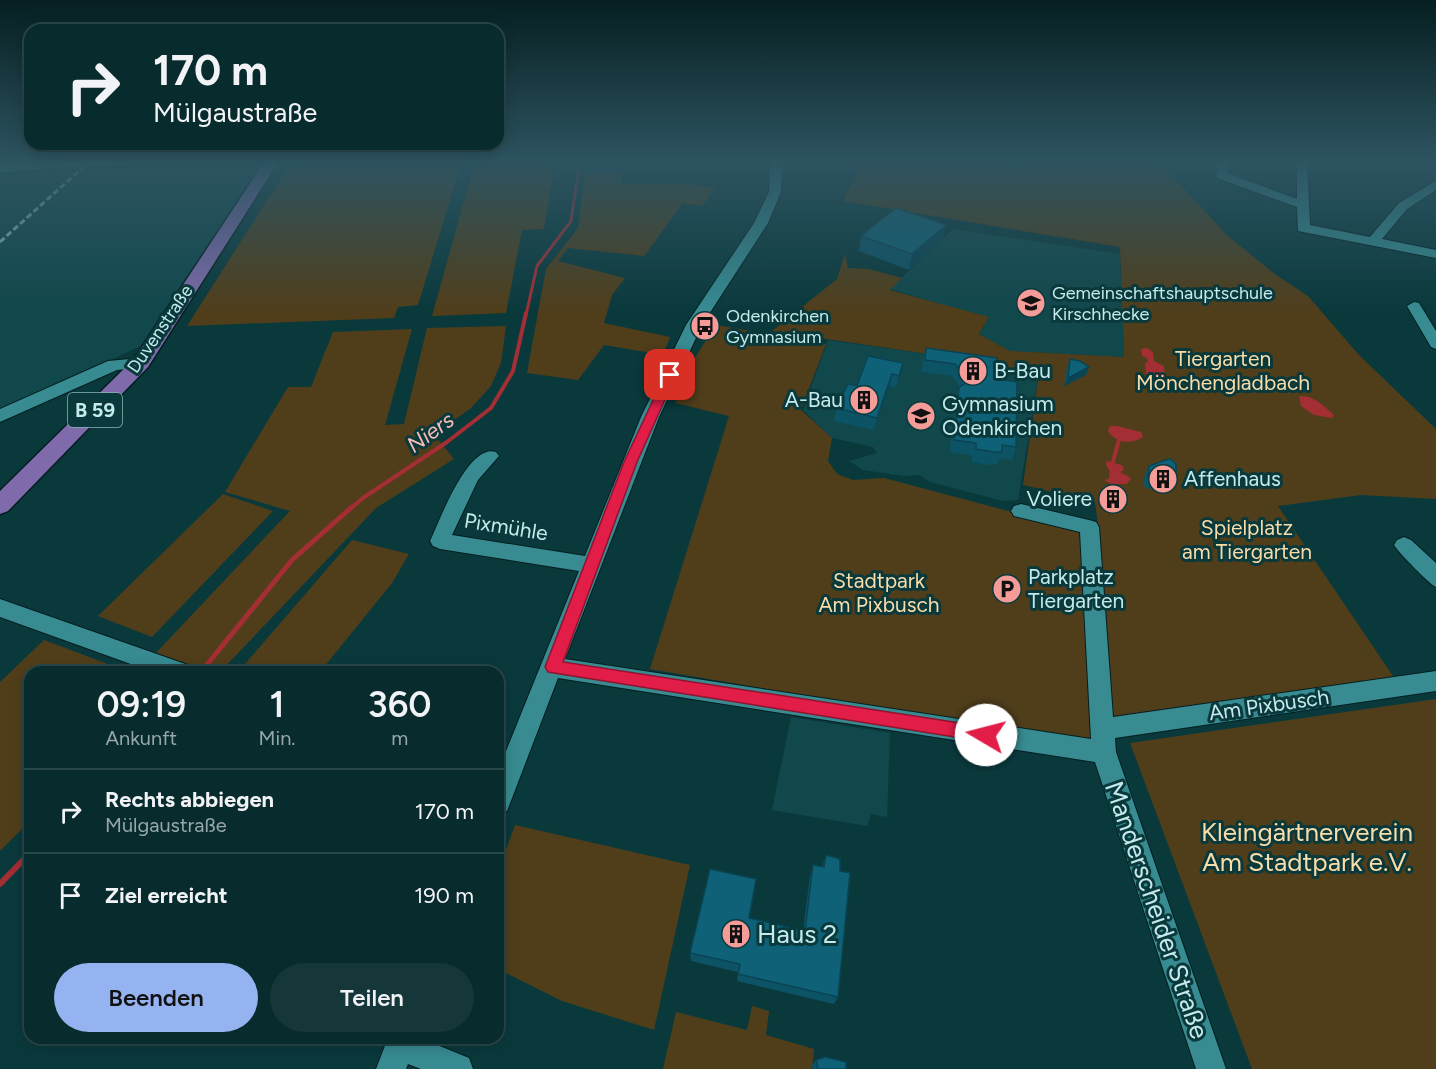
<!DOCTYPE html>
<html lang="de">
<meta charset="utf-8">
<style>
:root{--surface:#082b2d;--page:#163739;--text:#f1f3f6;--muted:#98a7aa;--line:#294749;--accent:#95b2f1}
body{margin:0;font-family:Figtree,sans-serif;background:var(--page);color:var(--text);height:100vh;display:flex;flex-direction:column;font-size:22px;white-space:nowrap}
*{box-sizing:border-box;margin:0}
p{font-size:20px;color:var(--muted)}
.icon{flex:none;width:33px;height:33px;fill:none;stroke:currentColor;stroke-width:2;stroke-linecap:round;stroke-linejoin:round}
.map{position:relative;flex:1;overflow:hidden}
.panel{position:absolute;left:24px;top:666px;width:480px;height:378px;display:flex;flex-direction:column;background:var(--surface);border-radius:18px;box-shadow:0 3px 15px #0003,0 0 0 2px var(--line)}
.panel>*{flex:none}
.banner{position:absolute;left:24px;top:24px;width:480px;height:126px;border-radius:18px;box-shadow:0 3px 15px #0003,0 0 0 2px var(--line);background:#082b2d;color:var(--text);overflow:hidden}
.pin{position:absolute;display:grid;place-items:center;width:51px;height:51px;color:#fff;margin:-26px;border-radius:12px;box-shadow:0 3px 9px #0006}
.me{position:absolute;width:66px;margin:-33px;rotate:278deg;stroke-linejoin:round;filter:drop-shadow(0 0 4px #0008)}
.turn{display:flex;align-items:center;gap:21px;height:126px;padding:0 30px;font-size:27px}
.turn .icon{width:78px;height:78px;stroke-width:2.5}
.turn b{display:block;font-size:42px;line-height:51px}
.eta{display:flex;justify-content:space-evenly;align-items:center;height:102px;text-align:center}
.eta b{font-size:36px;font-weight:600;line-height:42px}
.primary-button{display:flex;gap:12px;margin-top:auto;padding:12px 30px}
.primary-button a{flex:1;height:69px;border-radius:36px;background:var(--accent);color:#111;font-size:24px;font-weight:600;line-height:69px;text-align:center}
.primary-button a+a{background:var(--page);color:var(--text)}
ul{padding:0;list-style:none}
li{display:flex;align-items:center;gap:18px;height:84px;padding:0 30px;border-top:2px solid var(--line)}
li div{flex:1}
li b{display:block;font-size:22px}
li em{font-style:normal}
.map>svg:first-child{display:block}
.built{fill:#11484c}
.green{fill:#503e1b}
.water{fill:#a32e34}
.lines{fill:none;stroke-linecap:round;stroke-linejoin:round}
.stream-far3{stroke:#a32e34;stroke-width:3}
.stream-far2{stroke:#a32e34;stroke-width:4}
.stream-far1{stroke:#a32e34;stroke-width:5}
.stream{stroke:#a32e34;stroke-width:6}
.minor-casing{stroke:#041e20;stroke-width:2}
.major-casing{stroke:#041e20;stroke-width:3}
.minor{fill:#378b91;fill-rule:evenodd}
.major{fill:#7f6bab;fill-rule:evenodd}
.rail{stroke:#90b8bb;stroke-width:3;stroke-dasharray:6 3;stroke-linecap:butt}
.wall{fill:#0d5366}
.shaded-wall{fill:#0a4453}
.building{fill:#0f6177;stroke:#0a4453;stroke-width:1.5}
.route{fill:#e11d48;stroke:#92132f;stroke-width:1.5}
.labels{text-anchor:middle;stroke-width:6;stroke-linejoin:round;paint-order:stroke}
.far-poi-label{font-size:18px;fill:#c4eaed;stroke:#0a393c;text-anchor:start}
.far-street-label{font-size:18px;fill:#c4eaed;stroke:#0a393c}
.shield{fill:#0a393c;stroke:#8cb5b8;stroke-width:1.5}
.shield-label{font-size:20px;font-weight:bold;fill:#c4eaed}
.park-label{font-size:21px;fill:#f8dca9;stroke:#0a393c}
.poi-label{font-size:21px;fill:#c4eaed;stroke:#0a393c;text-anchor:start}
.street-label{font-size:21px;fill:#c4eaed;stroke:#0a393c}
.water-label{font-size:22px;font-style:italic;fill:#fbbcb8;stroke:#0a393c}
.near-park-label{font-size:26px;fill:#f8dca9;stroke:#0a393c}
.near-street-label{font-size:26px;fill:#c4eaed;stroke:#0a393c}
.near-poi-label{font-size:26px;fill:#c4eaed;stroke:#0a393c;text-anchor:start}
</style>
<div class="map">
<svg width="1436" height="1069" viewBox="0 0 1436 1069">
<rect width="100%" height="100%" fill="#0a393c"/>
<g class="built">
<path d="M264 161 141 346 0 411V175L114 166Z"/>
<path d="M953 229 1120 254 1124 357 1010 351 979 334 989 318 890 289Z"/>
<path d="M828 340 969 360 1039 373 1018 500 1003 501 930 482 919 475 905 476 863 470 849 461 877 453 873 447 832 438 803 410Z"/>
<path d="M791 717 890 733 887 817 871 814 867 826 772 810Z"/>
</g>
<g class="green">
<path d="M351 161H462L418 305 398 307 394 318 187 326 287 169 298 168 301 163Z"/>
<path d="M475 161H556L544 229 522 230 506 313 432 316Z"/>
<path d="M799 161H1158L1228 236 1276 275 1308 296 1358 354 1436 429V499L1361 495 1278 506 1395 679 1117 720 1105 747 650 669 729 416 675 403 692 362 716 325 826 344 801 410 832 438 828 461 837 474 853 480 884 478 1042 520 1098 525 1095 502 1023 485 1039 373 969 360 772 331 837 279 845 254 848 268 869 269 902 278 890 290 989 317 979 334 1010 351 1124 357 1120 247 843 201 857 171Z"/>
<path d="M585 173H622V184H689L715 188 702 206 683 203 644 256 568 248 558 261 625 278 612 295 604 323 670 337 663 355 604 345 578 380 527 373 546 269 578 228Z"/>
<path d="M506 326 501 363 491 386 471 408 453 421 427 426 454 459 376 508 220 672H197L154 655 290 511 225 492 288 387H311L333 332 412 329 385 425 404 424 427 328Z"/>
<path d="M223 494 273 511 152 637 98 616Z"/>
<path d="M352 540 409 554 392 583 320 672H238Z"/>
<path d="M44 640 129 672H30V821L0 851V682Z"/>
<path d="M1436 699V1069H1252L1130 743Z"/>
<path d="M515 825 690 865 654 1030 562 1001 498 969V872Z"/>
<path d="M752 1006 769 1011 766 1035 814 1049 812 1069H663L676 1012 747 1030Z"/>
</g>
<g class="water">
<path d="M1147 348 1153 352 1154 361 1164 366 1165 377 1146 374 1145 363 1148 362 1147 358 1142 356 1141 349Z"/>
<path d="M1299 396C1314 395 1324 406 1334 415L1332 418 1314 415 1301 406Z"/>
<path d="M1110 426H1117L1141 432 1143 437C1131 445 1116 443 1108 431Z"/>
<path d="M1106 461 1122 465 1124 470 1120 472 1131 478 1127 484H1112L1104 480 1109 479 1110 471 1107 467Z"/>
</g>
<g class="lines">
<path class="stream-far3" d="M526 315 537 266 571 221 580 161"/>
<g class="stream-far2">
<path d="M1113 462 1119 440"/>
<path d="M350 509 363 498 447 442 491 408 513 371 526 313"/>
</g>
<path class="stream-far1" d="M201 672 292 560 352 507"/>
<path class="stream" d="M0 884 30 853"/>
<g class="minor-casing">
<g id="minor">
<path d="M39 161H134L128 165 48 168 0 173V165Z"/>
<path d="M770 161H782L781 192 768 223 702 325 659 417 565 659 1091 739 1080 532 1014 516 1011 511 1014 506 1021 504 1089 520 1096 522 1099 527 1113 717 1436 671V691L1115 738 1116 752 1226 1069H1196L1095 762 558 678 507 811 498 814V771L579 571 440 549 433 546 430 541C440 520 468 443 496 452L499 456 478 480 452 535 585 556 641 417 686 325 754 223 769 192Z"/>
<path d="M1216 161H1228L1227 173 1297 199V166L1299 163H1307L1310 225 1370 237 1399 203 1436 181V190L1407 209 1382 239 1436 250V258L1298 231 1297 207 1217 178Z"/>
<path d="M1414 302 1419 303 1436 331V349L1431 347 1407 306Z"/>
<path d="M141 358 147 359 149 363 147 367 117 370 0 422V409L108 361Z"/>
<path d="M1404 537 1411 540 1436 563V587C1430 585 1398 552 1394 545L1397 540Z"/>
<path d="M0 599 188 665 191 672H153L0 617Z"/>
<path d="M388 1038H420L469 1058 473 1069H421L408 1064 406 1069H376Z"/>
</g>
</g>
<g class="major-casing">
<path id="major" d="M265 161H279L148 367 8 511 0 514V491L134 359Z"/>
</g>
<use href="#minor" class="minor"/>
<use href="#major" class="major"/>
<path class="rail" d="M0 242 90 161"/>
</g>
<g class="wall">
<path d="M946 225 942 241 909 270 859 251 861 236Z"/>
<path d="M926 348 997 379 1016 447 1012 460 1000 458 997 464 989 465 972 462V456L950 452 955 400 959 387H960L952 376 921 372 923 360Z"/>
<path d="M1070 359 1089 367 1086 375 1064 386 1067 367Z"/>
<path d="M903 363 896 388 889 386 874 430 834 421 836 408 857 386Z"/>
<path d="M1149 466 1176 476 1172 482V485L1167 493 1147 488 1143 485 1145 474Z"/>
<path d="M826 855 840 871 838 997 834 1004 737 981 738 972 691 961 690 953 755 889 749 918 803 931 810 876 813 865 822 867Z"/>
<path d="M816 1060 846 1069H813L812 1065Z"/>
</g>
<g class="shaded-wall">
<path d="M946 225 942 241 909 270 912 254Z"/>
<path d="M903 363 900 376 896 388 899 376Z"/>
<path d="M1089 367 1086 375 1064 386 1068 378Z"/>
<path d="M892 374 889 386 874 430 877 418Z"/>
</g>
<g class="building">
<path d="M896 208 946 225 912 254 861 236Z"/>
<path d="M926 348 997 358V379L1017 382 1016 447 1002 445V452H994L976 449V443L954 440 959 387 969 381 955 364 925 360Z"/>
<path d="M868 356 903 363 899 376 892 374 877 418 836 408 848 384 857 386Z"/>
<path d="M1070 359 1080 361 1089 367 1068 378Z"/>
<path d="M1168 459 1172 460 1176 464V476L1172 474V485L1152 480 1148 477 1149 466Z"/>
<path d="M826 855 840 859V871L850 873 838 997 738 974 740 964 690 953 710 869 756 879 749 918 805 931 813 865 824 867Z"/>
<path d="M825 1057 846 1062V1069H818L816 1060Z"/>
</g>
<linearGradient id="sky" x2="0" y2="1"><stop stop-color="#061f21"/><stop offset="0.52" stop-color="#2d5461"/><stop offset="1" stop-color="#2d5461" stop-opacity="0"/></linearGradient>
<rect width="1436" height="311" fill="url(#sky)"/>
<path class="route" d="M670 371 676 375 637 462 563 662 986 727 992 729 995 735 992 740 986 742 548 672 545 667 624 462 665 375Z"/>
<defs>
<g id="school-disc" transform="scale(1.5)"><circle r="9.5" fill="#f59b98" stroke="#0a393c"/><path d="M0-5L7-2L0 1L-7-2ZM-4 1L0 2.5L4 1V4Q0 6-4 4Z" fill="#111"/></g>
<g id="bus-disc" transform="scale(1.5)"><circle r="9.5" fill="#f59b98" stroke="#0a393c"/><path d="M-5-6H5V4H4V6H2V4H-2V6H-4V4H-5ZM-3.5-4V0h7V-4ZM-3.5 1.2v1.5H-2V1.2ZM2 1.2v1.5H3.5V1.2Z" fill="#111"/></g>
<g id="building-disc" transform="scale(1.5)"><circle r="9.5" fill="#f59b98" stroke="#0a393c"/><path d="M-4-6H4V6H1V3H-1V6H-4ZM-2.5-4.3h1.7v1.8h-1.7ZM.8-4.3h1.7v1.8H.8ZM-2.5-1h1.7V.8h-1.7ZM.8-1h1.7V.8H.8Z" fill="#111"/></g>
<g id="parking-disc" transform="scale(1.5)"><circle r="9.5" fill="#f59b98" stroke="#0a393c"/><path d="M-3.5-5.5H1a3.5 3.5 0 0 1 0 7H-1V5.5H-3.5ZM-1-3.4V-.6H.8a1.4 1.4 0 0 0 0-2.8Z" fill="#111"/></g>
</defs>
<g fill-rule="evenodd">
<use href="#school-disc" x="1031" y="303"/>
<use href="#bus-disc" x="705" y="326"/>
<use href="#building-disc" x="973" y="371"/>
<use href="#building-disc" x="864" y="400"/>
<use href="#school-disc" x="921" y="416"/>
<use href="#building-disc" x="1163" y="479"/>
<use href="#building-disc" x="1113" y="499"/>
<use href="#parking-disc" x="1007" y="589"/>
<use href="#building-disc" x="736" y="934"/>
</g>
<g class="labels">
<g class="far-poi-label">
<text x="1052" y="299">Gemeinschaftshauptschule<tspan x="1052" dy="21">Kirschhecke</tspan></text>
<text x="726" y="322">Odenkirchen<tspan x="726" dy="21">Gymnasium</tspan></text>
</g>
<g class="far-street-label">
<text transform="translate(160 329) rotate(-56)" y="6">Duvenstraße</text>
</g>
<rect class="shield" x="68" y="393" width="54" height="34" rx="4.5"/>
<g class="shield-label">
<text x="95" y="417">B 59</text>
</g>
<g class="park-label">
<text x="1223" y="366">Tiergarten<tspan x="1223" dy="24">Mönchengladbach</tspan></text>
<text x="1247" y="535">Spielplatz<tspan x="1247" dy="24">am Tiergarten</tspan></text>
<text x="879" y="588">Stadtpark<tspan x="879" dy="24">Am Pixbusch</tspan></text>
</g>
<g class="poi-label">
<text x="994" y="378">B-Bau</text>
<text x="843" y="407" text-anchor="end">A-Bau</text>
<text x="942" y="411">Gymnasium<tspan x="942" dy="24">Odenkirchen</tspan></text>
<text x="1184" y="486">Affenhaus</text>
<text x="1092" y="506" text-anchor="end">Voliere</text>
<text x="1028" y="584">Parkplatz<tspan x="1028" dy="24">Tiergarten</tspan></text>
</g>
<g class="street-label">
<text transform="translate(506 527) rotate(9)" y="7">Pixmühle</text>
<text transform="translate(1269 705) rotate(-8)" y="7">Am Pixbusch</text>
</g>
<g class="water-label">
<text transform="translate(430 432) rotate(-36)" y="8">Niers</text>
</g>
<g class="near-park-label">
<text x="1307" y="841">Kleingärtnerverein<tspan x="1307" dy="30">Am Stadtpark e.V.</tspan></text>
</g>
<g class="near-street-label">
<text transform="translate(1157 910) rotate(71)" y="9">Manderscheider Straße</text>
</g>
<g class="near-poi-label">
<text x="757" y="943">Haus 2</text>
</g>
</g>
</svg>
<div class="pin" style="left:670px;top:375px;background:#d93025"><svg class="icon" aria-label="arrive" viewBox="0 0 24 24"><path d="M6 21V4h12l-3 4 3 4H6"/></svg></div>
<svg class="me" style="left:986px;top:735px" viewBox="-20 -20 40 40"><circle r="19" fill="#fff"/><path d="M0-13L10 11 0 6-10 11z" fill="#e11d48"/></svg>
<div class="banner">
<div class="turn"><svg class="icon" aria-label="right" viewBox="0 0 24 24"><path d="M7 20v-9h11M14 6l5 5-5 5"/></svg><div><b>170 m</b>Mülgaustraße</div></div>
</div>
<section class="panel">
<div class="eta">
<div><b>09:19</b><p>Ankunft</p></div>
<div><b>1</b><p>Min.</p></div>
<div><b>360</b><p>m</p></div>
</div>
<ul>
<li><svg class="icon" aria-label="right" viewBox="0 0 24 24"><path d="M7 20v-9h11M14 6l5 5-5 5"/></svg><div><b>Rechts abbiegen</b><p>Mülgaustraße</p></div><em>170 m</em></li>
<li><svg class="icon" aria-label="arrive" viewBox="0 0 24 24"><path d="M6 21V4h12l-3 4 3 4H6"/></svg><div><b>Ziel erreicht</b></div><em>190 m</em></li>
</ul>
<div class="primary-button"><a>Beenden</a><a>Teilen</a></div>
</section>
</div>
